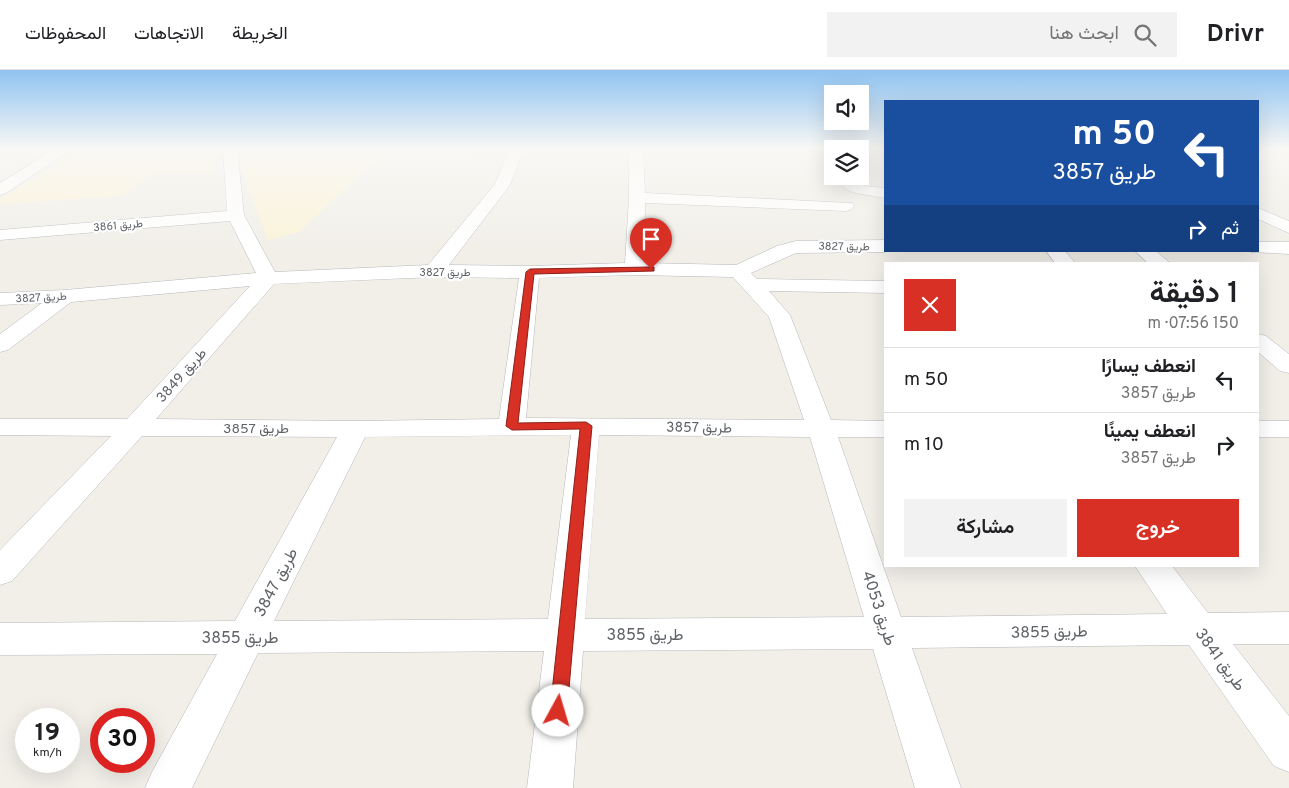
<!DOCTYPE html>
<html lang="ar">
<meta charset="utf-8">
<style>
:root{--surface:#fff;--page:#f2f2f2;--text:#202124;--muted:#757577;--line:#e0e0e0;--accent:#d93025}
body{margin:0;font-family:Overpass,Vazirmatn,sans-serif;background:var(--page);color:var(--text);direction:rtl;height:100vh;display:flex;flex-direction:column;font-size:19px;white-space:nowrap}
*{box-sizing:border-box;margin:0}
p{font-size:16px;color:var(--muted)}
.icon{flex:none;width:28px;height:28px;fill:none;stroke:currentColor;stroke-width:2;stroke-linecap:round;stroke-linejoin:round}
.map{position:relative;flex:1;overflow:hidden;direction:ltr}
.drawer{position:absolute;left:884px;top:192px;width:375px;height:305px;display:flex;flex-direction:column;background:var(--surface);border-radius:0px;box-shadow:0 5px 20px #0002;direction:rtl}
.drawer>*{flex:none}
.guide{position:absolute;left:884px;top:30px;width:375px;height:152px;border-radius:0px;box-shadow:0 5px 20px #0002;direction:rtl;background:#1a4fa0;color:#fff;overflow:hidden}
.controls{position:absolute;left:824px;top:15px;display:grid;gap:10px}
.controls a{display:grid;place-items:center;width:45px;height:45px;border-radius:0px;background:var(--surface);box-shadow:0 5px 20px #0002;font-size:25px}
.speed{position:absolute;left:15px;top:638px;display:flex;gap:10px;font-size:25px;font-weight:700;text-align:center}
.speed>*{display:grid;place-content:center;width:65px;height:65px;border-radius:50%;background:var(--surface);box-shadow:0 5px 20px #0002;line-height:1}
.speed small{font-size:12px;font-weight:400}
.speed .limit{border:8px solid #d22;background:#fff;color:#111}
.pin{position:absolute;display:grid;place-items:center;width:42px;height:42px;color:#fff;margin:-51px -21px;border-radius:50% 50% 50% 0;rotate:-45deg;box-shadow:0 0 5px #0007}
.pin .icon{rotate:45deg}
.me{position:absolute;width:55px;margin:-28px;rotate:6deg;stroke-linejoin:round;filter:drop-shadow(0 0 4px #0008)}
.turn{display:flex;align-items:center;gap:18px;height:105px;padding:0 20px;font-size:22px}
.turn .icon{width:65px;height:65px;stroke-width:2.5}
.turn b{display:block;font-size:35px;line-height:42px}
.then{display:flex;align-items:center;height:48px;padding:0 20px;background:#0003;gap:10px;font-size:19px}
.round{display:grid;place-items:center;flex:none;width:52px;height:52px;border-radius:0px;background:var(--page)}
.headline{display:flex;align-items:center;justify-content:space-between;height:85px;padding:0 20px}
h1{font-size:30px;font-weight:600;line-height:38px}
.action{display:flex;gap:10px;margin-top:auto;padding:10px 20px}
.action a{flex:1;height:58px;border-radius:0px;background:var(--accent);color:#fff;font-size:20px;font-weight:600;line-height:58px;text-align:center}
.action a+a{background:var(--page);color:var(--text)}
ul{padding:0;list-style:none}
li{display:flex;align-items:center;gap:15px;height:65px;padding:0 20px;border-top:1px solid var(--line)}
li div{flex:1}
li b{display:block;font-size:19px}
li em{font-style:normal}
header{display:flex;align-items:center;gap:30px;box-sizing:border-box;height:70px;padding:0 25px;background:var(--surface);border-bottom:1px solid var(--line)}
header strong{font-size:24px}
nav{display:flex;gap:28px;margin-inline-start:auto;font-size:18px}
.search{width:350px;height:45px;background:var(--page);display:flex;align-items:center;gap:12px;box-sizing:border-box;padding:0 18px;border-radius:0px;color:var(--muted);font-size:19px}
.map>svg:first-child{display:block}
.sand{fill:#fbf3d9}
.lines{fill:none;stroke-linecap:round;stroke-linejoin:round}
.minor-casing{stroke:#b5b8bc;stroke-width:1}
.primary-casing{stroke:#f2c960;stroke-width:1}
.minor{fill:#fff;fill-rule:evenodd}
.primary{fill:#fff2af;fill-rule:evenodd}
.route{fill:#d93025;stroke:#8d1f18}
.labels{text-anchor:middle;stroke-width:4.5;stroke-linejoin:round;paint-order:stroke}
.far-street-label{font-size:11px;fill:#5f6368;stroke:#fff}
.street-label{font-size:14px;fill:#5f6368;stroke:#fff}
.near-street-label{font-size:16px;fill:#5f6368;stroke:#fff}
</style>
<header>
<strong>Drivr</strong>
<div class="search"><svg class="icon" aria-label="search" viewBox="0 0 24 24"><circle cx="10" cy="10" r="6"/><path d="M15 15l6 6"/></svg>ابحث هنا</div>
<nav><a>الخريطة</a><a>الاتجاهات</a><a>المحفوظات</a></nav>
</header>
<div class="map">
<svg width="1289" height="718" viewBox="0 0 1289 718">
<rect width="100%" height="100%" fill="#f1efe8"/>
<g class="sand">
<path d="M87 78H220L212 103H154L121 126 0 134V129Z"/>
<path d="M244 78H509L506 85 378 87 299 162 268 170 241 98Z"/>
</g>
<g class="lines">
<g class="minor-casing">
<g id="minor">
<path d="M57 78H74L6 123 0 125V113Z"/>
<path d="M223 78H237L244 145 275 202 428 195 495 114 510 78H524L510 115 449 195 530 196 625 193 629 128V78H643L645 123 852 133 854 136 852 139 846 141 645 133 644 193 736 195 777 176 796 171 885 170V182L796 183 751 203 757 209 885 211V223L769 221 790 245 831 350 885 351V367H838L901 547 1167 544 1135 496H1172L1208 543 1289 542V574H1233L1289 646V702L1274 696 1189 575 912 578 961 718H915L873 579 583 581 573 718H527L544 581 258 583 192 718H145L152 702 217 584 0 585V553L235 551 337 367 142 366 12 511 0 515V480L111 366 0 365V349H127L250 216 71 232 8 280 0 282V264L42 233 0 235V223L65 220 256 203 230 151 0 170V160L227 141ZM634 205 733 207 769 247 804 350 526 348 539 208ZM434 207 519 208 499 349 355 351 156 349 274 214ZM571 365 548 549 274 551 365 367ZM599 365 810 367 864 547 585 549Z"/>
<path d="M836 78H850L851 79H837Z"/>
<path d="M840 106H855V111L865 116 885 118V128L855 123 846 119 839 113Z"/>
<path d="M1258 138 1289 151V163L1258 149Z"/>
<path d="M1258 172H1289V184L1251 182 1258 181Z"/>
<path d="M1046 181H1065L1076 194H1056Z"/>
<path d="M1135 181H1156L1171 194H1149Z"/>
<path d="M1258 264 1266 266 1289 284V303L1280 301 1258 282Z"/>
<rect x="1258" y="351" width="31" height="16"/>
</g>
</g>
<g class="primary-casing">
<path id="primary" d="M1272 78H1289V86L1274 81Z"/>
</g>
<use href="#minor" class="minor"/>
<use href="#primary" class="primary"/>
</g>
<linearGradient id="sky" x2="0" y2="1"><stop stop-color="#8fc3f1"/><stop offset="0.44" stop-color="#f9f8f5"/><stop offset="1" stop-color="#f9f8f5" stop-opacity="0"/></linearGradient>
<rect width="1289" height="179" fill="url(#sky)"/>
<path class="route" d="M651 197H654V201L534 204 518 353 586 352 592 356 567 641 564 647 558 649 552 647 550 641 580 359 512 360 506 356 526 202 530 199Z"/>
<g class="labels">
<g class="far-street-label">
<text transform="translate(118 155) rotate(-5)" y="4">طريق 3861</text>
<text transform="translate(844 176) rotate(1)" y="4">طريق 3827</text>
<text x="445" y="206">طريق 3827</text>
<text transform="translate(41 227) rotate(-3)" y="4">طريق 3827</text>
</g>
<g class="street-label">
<text transform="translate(181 305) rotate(-48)" y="5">طريق 3849</text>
<text transform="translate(699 357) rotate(1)" y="5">طريق 3857</text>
<text x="256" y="363">طريق 3857</text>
</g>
<g class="near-street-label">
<text transform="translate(275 512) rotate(-62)" y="6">طريق 3847</text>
<text transform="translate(880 538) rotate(72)" y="6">طريق 4053</text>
<text transform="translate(1049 561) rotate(-1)" y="6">طريق 3855</text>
<text x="645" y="570">طريق 3855</text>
<text x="240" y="573">طريق 3855</text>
<text transform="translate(1221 589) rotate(54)" y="6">طريق 3841</text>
</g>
</g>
</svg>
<div class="controls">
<a><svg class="icon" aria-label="sound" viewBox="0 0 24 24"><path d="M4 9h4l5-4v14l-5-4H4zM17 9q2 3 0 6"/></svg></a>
<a><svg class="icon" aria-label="layers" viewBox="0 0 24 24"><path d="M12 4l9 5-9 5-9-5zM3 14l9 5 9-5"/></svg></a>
</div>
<div class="speed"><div>19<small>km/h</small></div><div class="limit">30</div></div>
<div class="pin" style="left:651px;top:199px;background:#d93025"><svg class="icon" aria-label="arrive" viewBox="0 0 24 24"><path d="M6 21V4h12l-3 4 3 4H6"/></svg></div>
<svg class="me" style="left:558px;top:641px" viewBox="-20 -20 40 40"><circle r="19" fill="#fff"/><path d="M0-13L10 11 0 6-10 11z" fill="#d93025"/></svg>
<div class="guide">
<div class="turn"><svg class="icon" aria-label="left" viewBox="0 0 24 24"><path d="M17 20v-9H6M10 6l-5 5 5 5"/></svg><div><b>50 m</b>طريق 3857</div></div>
<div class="then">ثم<svg class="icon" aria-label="right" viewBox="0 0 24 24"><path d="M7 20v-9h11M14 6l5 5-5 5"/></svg></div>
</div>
<section class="drawer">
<div class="headline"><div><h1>1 دقيقة</h1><p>150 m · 07:56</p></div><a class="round" style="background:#d93025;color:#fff"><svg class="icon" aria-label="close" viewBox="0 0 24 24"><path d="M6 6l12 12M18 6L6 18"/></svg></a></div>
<ul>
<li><svg class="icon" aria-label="left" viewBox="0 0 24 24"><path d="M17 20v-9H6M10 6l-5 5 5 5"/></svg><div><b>انعطف يسارًا</b><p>طريق 3857</p></div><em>50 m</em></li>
<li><svg class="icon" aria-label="right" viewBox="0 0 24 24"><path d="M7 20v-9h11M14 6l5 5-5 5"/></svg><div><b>انعطف يمينًا</b><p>طريق 3857</p></div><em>10 m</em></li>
</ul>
<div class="action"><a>خروج</a><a>مشاركة</a></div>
</section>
</div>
